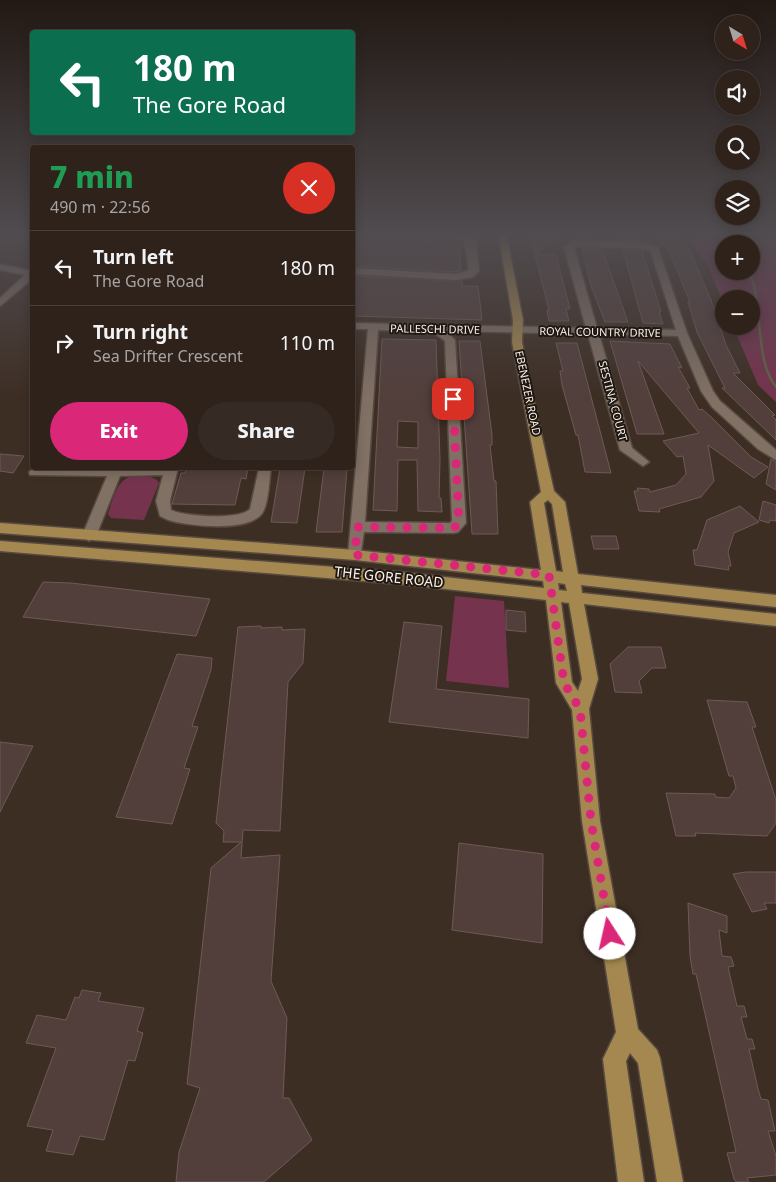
<!DOCTYPE html>
<meta charset="utf-8">
<style>
:root{--surface:#2e221b;--page:#362a24;--text:#f1f3f6;--muted:#a7a4a3;--line:#493f3a;--accent:#db2777}
body{margin:0;font-family:"Noto Sans",sans-serif;background:var(--page);color:var(--text);height:100vh;display:flex;flex-direction:column;font-size:19px;white-space:nowrap}
*{box-sizing:border-box;margin:0}
p{font-size:16px;color:var(--muted)}
.icon{flex:none;width:28px;height:28px;fill:none;stroke:currentColor;stroke-width:2;stroke-linecap:round;stroke-linejoin:round}
.map{position:relative;flex:1;overflow:hidden}
.panel{position:absolute;left:30px;top:145px;width:325px;height:325px;display:flex;flex-direction:column;background:var(--surface);border-radius:5px;box-shadow:0 2px 12px #0003,0 0 0 1px var(--line)}
.panel>*{flex:none}
.guide{position:absolute;left:30px;top:30px;width:325px;height:105px;border-radius:5px;box-shadow:0 2px 12px #0003,0 0 0 1px var(--line);background:#0b6e4f;color:#fff;overflow:hidden}
.needle{width:32px;rotate:142deg}
.buttons{position:absolute;left:715px;top:15px;display:grid;gap:10px}
.buttons a{display:grid;place-items:center;width:45px;height:45px;border-radius:50%;background:var(--surface);box-shadow:0 2px 12px #0003,0 0 0 1px var(--line);font-size:25px}
.pin{position:absolute;display:grid;place-items:center;width:42px;height:42px;color:#fff;margin:-21px;border-radius:10px;box-shadow:0 2px 8px #0006}
.me{position:absolute;width:55px;margin:-28px;rotate:350deg;stroke-linejoin:round;filter:drop-shadow(0 0 4px #0008)}
.turn{display:flex;align-items:center;gap:18px;height:105px;padding:0 20px;font-size:22px}
.turn .icon{width:65px;height:65px;stroke-width:2.5}
.turn b{display:block;font-size:35px;line-height:42px}
.round{display:grid;place-items:center;flex:none;width:52px;height:52px;border-radius:26px;background:var(--page)}
.headline{display:flex;align-items:center;justify-content:space-between;height:85px;padding:0 20px}
h1{font-size:30px;font-weight:800;line-height:38px;color:#1e9e55}
.cta{display:flex;gap:10px;margin-top:auto;padding:10px 20px}
.cta a{flex:1;height:58px;border-radius:30px;background:var(--accent);color:#fff;font-size:20px;font-weight:800;line-height:58px;text-align:center}
.cta a+a{background:var(--page);color:var(--text)}
ul{padding:0;list-style:none}
li{display:flex;align-items:center;gap:15px;height:75px;padding:0 20px;border-top:1px solid var(--line)}
li div{flex:1}
li b{display:block;font-size:19px}
li em{font-style:normal}
.map>svg:first-child{display:block}
.green{fill:#75334e;fill-rule:evenodd}
.lines{fill:none;stroke-linecap:round;stroke-linejoin:round}
.stream{stroke:#616246;stroke-width:2.5}
.building{fill:#523f3c;stroke:#6e5956;fill-rule:evenodd}
.minor-casing{stroke:#574a41;stroke-width:3}
.major-casing{stroke:#574a41;stroke-width:3}
.minor{fill:#817064;fill-rule:evenodd}
.major{fill:#a48850;fill-rule:evenodd}
.route{stroke:#db2777;stroke-width:9;stroke-dasharray:0 16.2}
.labels{text-anchor:middle;stroke-width:4;stroke-linejoin:round;paint-order:stroke}
.far-street-label{font-size:11px;fill:#faf0e9;stroke:#1f1813}
.street-label{font-size:14px;fill:#faf0e9;stroke:#1f1813}
</style>
<div class="map">
<svg width="776" height="1182" viewBox="0 0 776 1182">
<rect width="100%" height="100%" fill="#3d2e24"/>
<g class="green">
<path d="M692 233H776V402L758 385 733 326H751V299H724V305L708 266 693 244ZM724 244H751V271H724Z"/>
<path d="M132 476C141 477 154 474 159 483L144 520 111 518 108 514C113 500 116 480 132 476Z"/>
<path d="M455 596 504 601 509 688 446 681Z"/>
</g>
<g class="lines">
<g class="stream">
<path d="M706 233 709 245 724 254"/>
<path d="M749 271C765 307 753 357 776 387"/>
</g>
</g>
<g class="building">
<path d="M538 233H562L537 254 556 255 570 309H566L569 321H549L547 310H549L531 239Z"/>
<path d="M619 233H637L639 241 621 240Z"/>
<path d="M650 233H661L680 240 678 241 689 249 711 300 726 345 740 373H733L775 415 772 416 776 420V440L722 388H725L697 332 688 302H690L668 248Z"/>
<path d="M352 235 391 239 459 242 461 270 456 272 352 266Z"/>
<path d="M582 248 602 249 628 322H605L591 286Z"/>
<path d="M623 250 642 251 661 312H659L663 324 643 323Z"/>
<path d="M352 276 462 281V286H478L482 320 352 316Z"/>
<path d="M382 339 436 340 440 460 439 498H441L442 512 418 511 417 460H398L397 511 373 510ZM398 421 418 422V448L397 447Z"/>
<path d="M459 341H480L492 435V445H490L494 481H496L498 534H472Z"/>
<path d="M610 341 670 344 682 368 678 367 690 388H687L699 410 702 409 710 416 751 457 768 467 754 478 708 445 714 481 701 497 659 509 660 512 639 511 634 491H638L637 488 649 489 650 492 676 485 686 474 683 456 677 457 663 441 699 433 638 361 664 434H637Z"/>
<path d="M556 343H577L611 473 585 472 578 435H576L562 385 560 371H563Z"/>
<path d="M0 454 24 456 13 473 0 471Z"/>
<path d="M771 459 776 462V490L766 484Z"/>
<path d="M187 468H248L246 479 241 478 235 505 172 504 181 473H185Z"/>
<path d="M280 468H305L297 523 271 522Z"/>
<path d="M324 468 347 469 342 532H316Z"/>
<path d="M763 501 776 505V521L770 520 769 523 759 520Z"/>
<path d="M740 506 759 522 734 533 728 552 731 566H728L729 570 695 565 693 550H697L707 520Z"/>
<path d="M591 536H616L619 549H594Z"/>
<path d="M43 582 71 583 210 599 196 636 23 617Z"/>
<path d="M506 610 525 612 526 632 506 630Z"/>
<path d="M404 622 442 626 436 689 529 699 528 738 389 722Z"/>
<path d="M261 626V628L282 627V630L305 629 303 663 288 682 280 831 243 830 241 858 280 855 271 981 287 1018 283 1098H289L312 1140 264 1182H176L179 1152 200 1088 187 1084 211 868 241 842H223L224 831 216 823 238 627Z"/>
<path d="M628 647H661L666 668H652L639 681 642 693 615 692 610 664Z"/>
<path d="M177 654 212 658 211 670 192 726 198 727 184 768 190 769 172 824 116 817Z"/>
<path d="M707 700 747 702 756 727H752L776 800V823L767 836 695 833 696 836H676L666 793 715 794V797L729 798 736 788 733 776H729Z"/>
<path d="M0 742 33 746 0 812Z"/>
<path d="M459 843 543 854 542 943 452 930Z"/>
<path d="M746 872H776V903H764L767 909 752 912 733 874Z"/>
<path d="M688 903 727 916V933L719 930 722 956 731 957 734 966 728 967 737 1006H744L747 1017H741L747 1039H752L755 1049H749L758 1089 761 1099 768 1100 775 1131H768L776 1156V1175L747 1178 749 1182H736L734 1179 727 1153 736 1152 696 974H693L690 956Z"/>
<path d="M82 990 101 993 98 1001 144 1008 137 1031 143 1033 135 1061 128 1060 104 1140 80 1136 73 1155 46 1151 53 1130 27 1126 56 1048 26 1043 37 1015 66 1020 75 997 79 998Z"/>
</g>
<g class="lines">
<g class="minor-casing">
<g id="minor">
<path d="M392 233 470 235 476 241 479 271 473 277 456 280 352 274V268L456 274 469 270 464 240 396 236Z"/>
<path d="M574 240 645 243 658 248 687 333 713 391 720 401 776 450V460L758 449 712 407 701 391 678 336 599 334 632 448 649 462 643 466 620 450 588 334 445 331 455 340 466 523 458 532 453 533 364 532 360 559H350L348 555 368 329H352V323L586 328 564 247ZM576 246 644 249 651 252 676 330 597 328 574 248ZM378 330 432 331 445 341 452 521 450 523 365 522Z"/>
<path d="M0 264 32 271V279L0 306V298L25 275 0 270Z"/>
<path d="M35 468H178L170 501 171 510C185 517 241 520 250 509L259 468H271C269 481 269 498 264 510 254 534 188 526 168 520L160 516 156 501 163 475 120 476 96 536 89 541 82 536 107 476 30 475 29 472Z"/>
</g>
</g>
<g class="major-casing">
<path id="major" d="M498 233H506L523 320 522 342 532 393 554 491 565 502 578 574 776 595V607L581 585 582 593 776 614V626L584 604 598 679 589 709 600 821 638 1029 657 1050 660 1058 683 1182H657L638 1063 630 1053 626 1061 644 1182H618L603 1059 616 1032 582 821 572 710 556 683 546 600 399 584 0 551V541L399 572 544 588 543 581 355 560 0 533V523L355 550 541 570 530 502 541 492 512 342 513 320ZM548 500 552 504 563 572 556 571 544 503ZM558 583 565 584 567 591 559 590ZM561 602 569 603 582 679 578 691 572 682Z"/>
</g>
<use href="#minor" class="minor"/>
<use href="#major" class="major"/>
</g>
<linearGradient id="sky" x2="0" y2="1"><stop stop-color="#221914"/><stop offset="0.59" stop-color="#514c50"/><stop offset="1" stop-color="#514c50" stop-opacity="0"/></linearGradient>
<rect width="776" height="398" fill="url(#sky)"/>
<g class="lines">
<path class="route" d="M453 399 459 523 454 528 357 527 355 555 549 575 564 683 580 709 591 821 610 934"/>
</g>
<g class="labels">
<g class="far-street-label">
<text transform="translate(435 329) rotate(1)" y="4">PALLESCHI DRIVE</text>
<text transform="translate(600 332) rotate(1)" y="4">ROYAL COUNTRY DRIVE</text>
<text transform="translate(528 393) rotate(78)" y="4">EBENEZER ROAD</text>
<text transform="translate(613 401) rotate(75)" y="4">SESTINA COURT</text>
</g>
<g class="street-label">
<text transform="translate(389 577) rotate(6)" y="5">THE GORE ROAD</text>
</g>
</g>
</svg>
<div class="buttons">
<a><svg class="needle" viewBox="-14 -14 28 28"><path d="M0-13l5 13h-10z" fill="#e53935"/><path d="M0 13l5-13h-10z" fill="#a7a4a3"/></svg></a>
<a><svg class="icon" aria-label="sound" viewBox="0 0 24 24"><path d="M4 9h4l5-4v14l-5-4H4zM17 9q2 3 0 6"/></svg></a>
<a><svg class="icon" aria-label="search" viewBox="0 0 24 24"><circle cx="10" cy="10" r="6"/><path d="M15 15l6 6"/></svg></a>
<a><svg class="icon" aria-label="layers" viewBox="0 0 24 24"><path d="M12 4l9 5-9 5-9-5zM3 14l9 5 9-5"/></svg></a>
<a>+</a>
<a>−</a>
</div>
<div class="pin" style="left:453px;top:399px;background:#d93025"><svg class="icon" aria-label="arrive" viewBox="0 0 24 24"><path d="M6 21V4h12l-3 4 3 4H6"/></svg></div>
<svg class="me" style="left:610px;top:934px" viewBox="-20 -20 40 40"><circle r="19" fill="#fff"/><path d="M0-13L10 11 0 6-10 11z" fill="#db2777"/></svg>
<div class="guide">
<div class="turn"><svg class="icon" aria-label="left" viewBox="0 0 24 24"><path d="M17 20v-9H6M10 6l-5 5 5 5"/></svg><div><b>180 m</b>The Gore Road</div></div>
</div>
<section class="panel">
<div class="headline"><div><h1>7 min</h1><p>490 m · 22:56</p></div><a class="round" style="background:#d93025;color:#fff"><svg class="icon" aria-label="close" viewBox="0 0 24 24"><path d="M6 6l12 12M18 6L6 18"/></svg></a></div>
<ul>
<li><svg class="icon" aria-label="left" viewBox="0 0 24 24"><path d="M17 20v-9H6M10 6l-5 5 5 5"/></svg><div><b>Turn left</b><p>The Gore Road</p></div><em>180 m</em></li>
<li><svg class="icon" aria-label="right" viewBox="0 0 24 24"><path d="M7 20v-9h11M14 6l5 5-5 5"/></svg><div><b>Turn right</b><p>Sea Drifter Crescent</p></div><em>110 m</em></li>
</ul>
<div class="cta"><a>Exit</a><a>Share</a></div>
</section>
</div>
